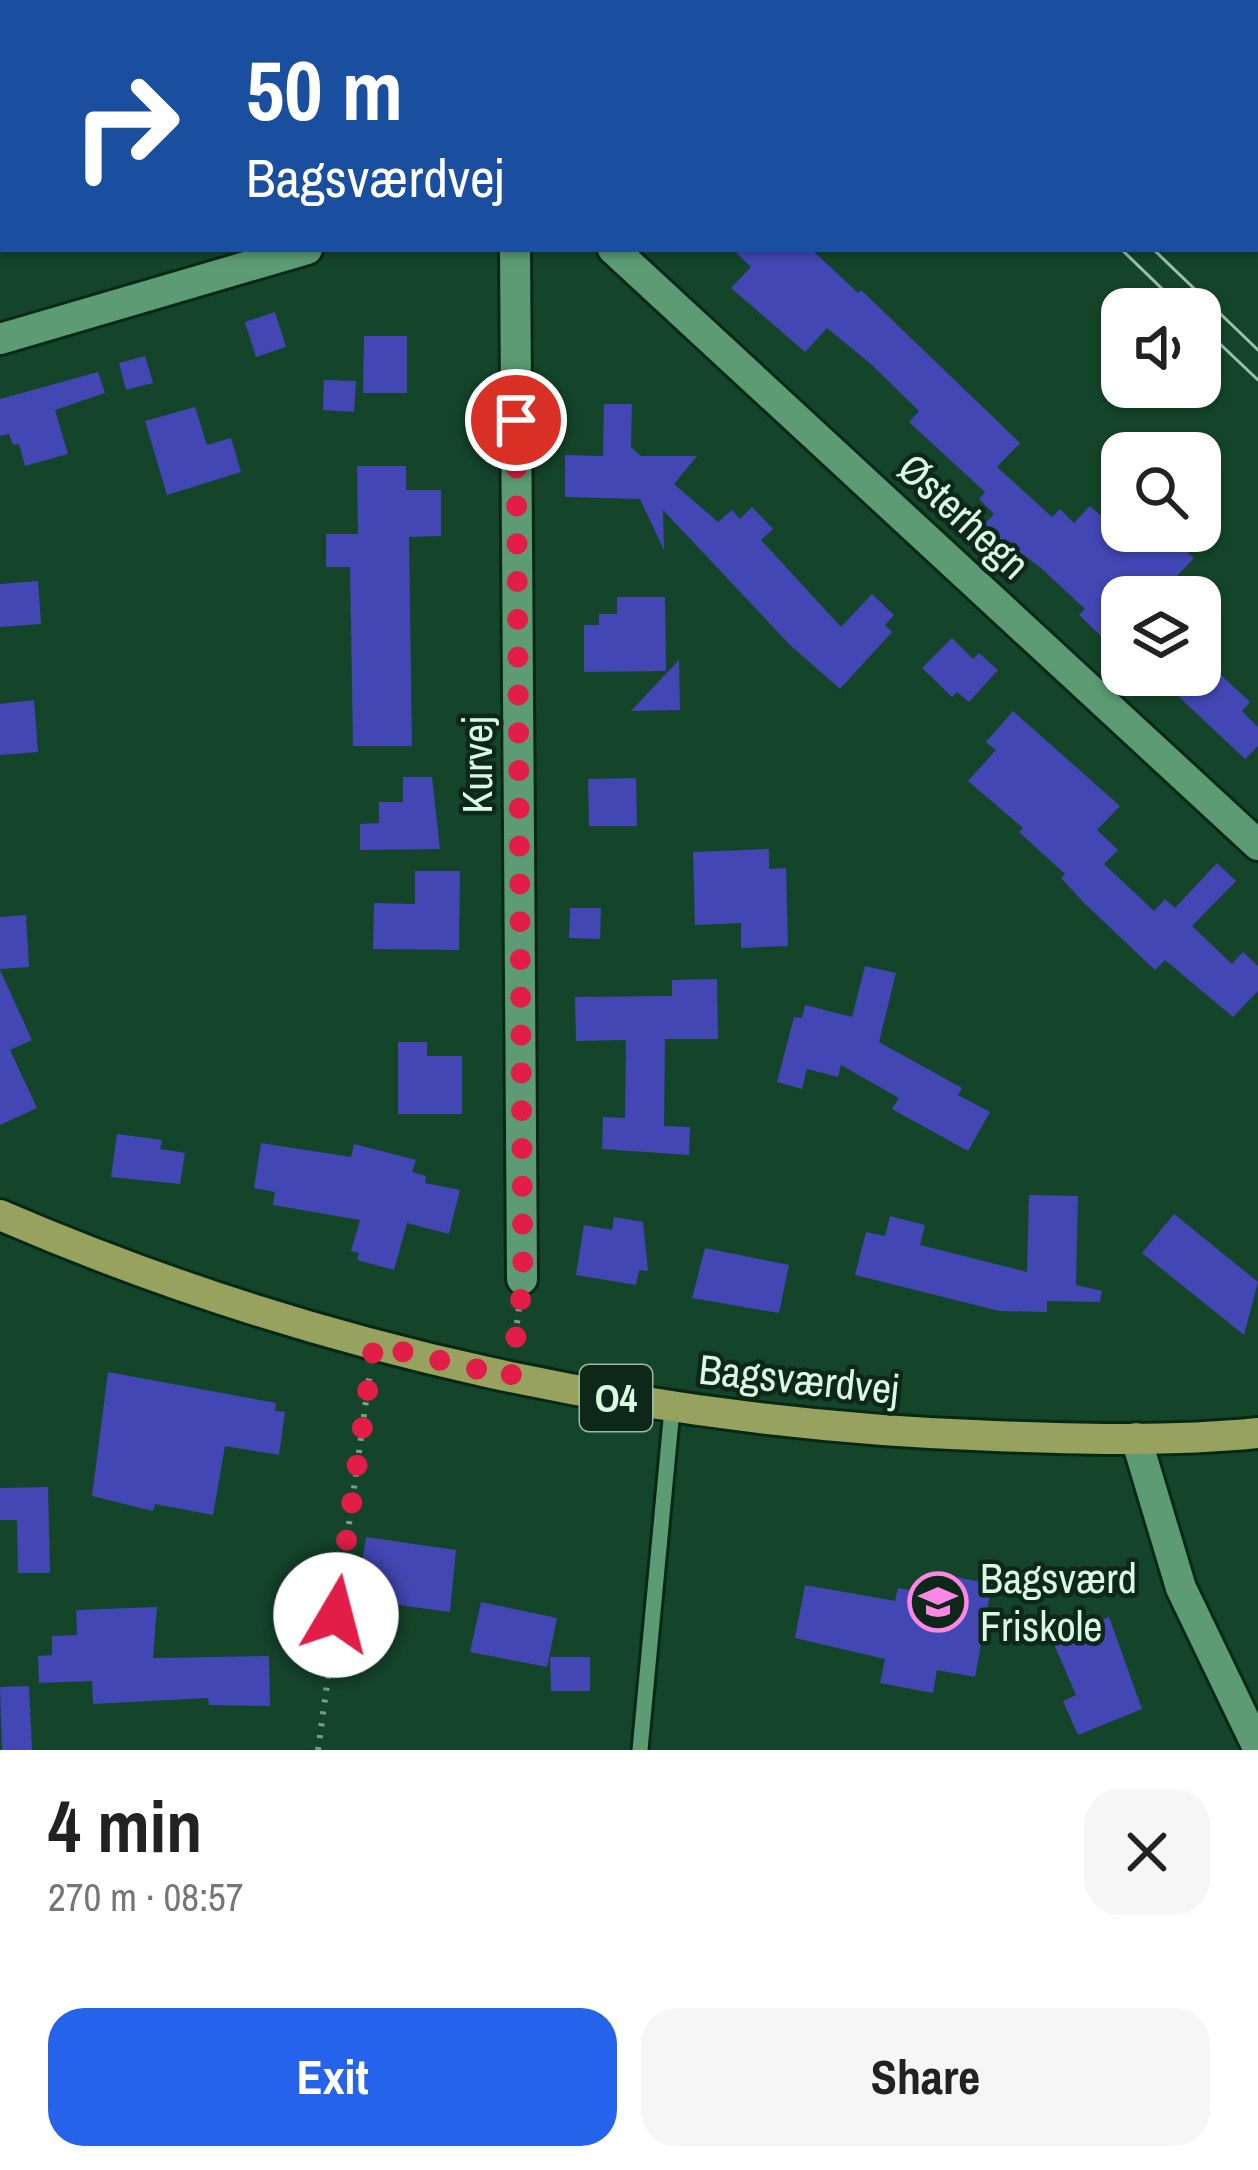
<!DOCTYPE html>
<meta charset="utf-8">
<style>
:root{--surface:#fff;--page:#f6f6f6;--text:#222;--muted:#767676;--accent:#2563eb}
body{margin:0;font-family:"Archivo Narrow",sans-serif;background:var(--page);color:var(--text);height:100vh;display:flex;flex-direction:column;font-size:45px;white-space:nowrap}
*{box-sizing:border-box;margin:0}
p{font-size:39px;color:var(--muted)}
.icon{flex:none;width:66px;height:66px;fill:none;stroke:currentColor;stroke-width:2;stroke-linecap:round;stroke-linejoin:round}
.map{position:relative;height:1750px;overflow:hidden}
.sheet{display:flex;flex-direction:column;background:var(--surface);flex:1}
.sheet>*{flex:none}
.top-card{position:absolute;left:0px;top:0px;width:1260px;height:252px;box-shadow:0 3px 9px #0004;background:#1a4fa0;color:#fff;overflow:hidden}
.buttons{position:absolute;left:1101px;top:288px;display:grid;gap:24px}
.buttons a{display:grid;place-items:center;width:120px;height:120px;border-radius:24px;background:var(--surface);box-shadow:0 3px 9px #0004;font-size:60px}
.pin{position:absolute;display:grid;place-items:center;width:102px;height:102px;color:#fff;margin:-51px;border:6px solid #fff;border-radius:50%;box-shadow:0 3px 12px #0007}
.me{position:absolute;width:132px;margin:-66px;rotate:8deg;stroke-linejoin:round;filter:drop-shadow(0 0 9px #0008)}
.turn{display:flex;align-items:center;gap:42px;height:252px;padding:0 48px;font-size:54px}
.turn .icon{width:156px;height:156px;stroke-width:2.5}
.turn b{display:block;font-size:84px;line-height:102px}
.round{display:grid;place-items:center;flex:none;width:126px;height:126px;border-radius:36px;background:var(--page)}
.summary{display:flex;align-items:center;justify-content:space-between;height:204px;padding:0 48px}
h1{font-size:72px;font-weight:700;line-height:90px}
.primary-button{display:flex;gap:24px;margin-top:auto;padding:24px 48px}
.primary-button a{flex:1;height:138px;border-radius:36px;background:var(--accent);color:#fff;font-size:48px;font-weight:700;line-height:138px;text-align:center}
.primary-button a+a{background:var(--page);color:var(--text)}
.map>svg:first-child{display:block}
.building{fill:#4247b4}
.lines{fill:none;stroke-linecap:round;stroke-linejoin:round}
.service-casing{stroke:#062916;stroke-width:21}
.minor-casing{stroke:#062916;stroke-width:36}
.primary-casing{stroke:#062916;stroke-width:36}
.path{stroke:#77a087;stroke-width:6;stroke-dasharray:3 9;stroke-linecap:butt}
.service{stroke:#5c9b74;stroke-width:15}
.minor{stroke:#5c9b74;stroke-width:30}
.primary{stroke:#96a25d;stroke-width:30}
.tram{stroke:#9ac0a8;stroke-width:3}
.route{stroke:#e11d48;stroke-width:21;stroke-dasharray:0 37.8}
.labels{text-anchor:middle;stroke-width:9;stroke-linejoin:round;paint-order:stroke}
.shield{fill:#0d2818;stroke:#9cbaa6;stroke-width:3}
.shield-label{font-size:39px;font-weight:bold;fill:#d9f9e3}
.street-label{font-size:42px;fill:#d9f9e3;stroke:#0d2818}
.poi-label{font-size:42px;fill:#d9f9e3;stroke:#0d2818;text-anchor:start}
</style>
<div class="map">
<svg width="1258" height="1750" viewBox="0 0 1258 1750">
<rect width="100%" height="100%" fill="#14452a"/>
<g class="building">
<path d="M732 249H811L858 293 861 290 1020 443 997 467 1052 517 1060 509 1074 523 1090 506 1118 531H1165L1194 558 1157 597H1122V656L1079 615 1085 609 1041 568 1014 548 1010 553 982 527 994 514 979 499 985 492 909 422 919 411 872 365 827 328 805 352 731 288 751 267Z"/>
<path d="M275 312 286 347 256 357 245 322Z"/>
<path d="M364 336H407V393H363Z"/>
<path d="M145 356 153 383 126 390 119 363Z"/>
<path d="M98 372 105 393 55 410 68 454 25 466 19 444 13 445 9 434 0 436V399Z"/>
<path d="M324 380 356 381 354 412 323 410Z"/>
<path d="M604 404H632L631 447 641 456H697L674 484 718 522 732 510 740 519 752 507 773 529 761 540 841 627 872 594 894 615 885 625 892 632 840 689 790 645 663 510 664 550 640 499 565 497V455L603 456Z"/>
<path d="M195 407 207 445 231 438 241 472 167 495 145 421Z"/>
<path d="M357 466H406V490H441V536L409 537 412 746H353L350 567H326V534H358Z"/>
<path d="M38 581 41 624 0 627V584Z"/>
<path d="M617 597H665L666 671 584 672V625H599V614H617Z"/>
<path d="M952 638 973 659 979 653 998 670 969 702 957 692 952 697 922 668Z"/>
<path d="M679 660 680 710 631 711Z"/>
<path d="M1208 663 1250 702 1242 711 1258 727V746L1245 759 1178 696Z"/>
<path d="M34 700 38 752 0 755V704Z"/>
<path d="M1013 711 1120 806 1097 830 1118 850 1104 864 1154 911 1165 899 1175 908 1217 863 1236 881 1192 926 1232 964 1243 952 1258 966V991L1233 1017 1165 960 1155 970 1084 903 1061 878 1065 874 1019 832 1023 828 968 781 996 750 986 742Z"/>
<path d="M403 777H432L440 849 360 850V824L379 823V802H403Z"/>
<path d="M636 778 637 826H589L588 779Z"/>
<path d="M769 849V869L786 868 788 946 741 948V923L695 925 693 852Z"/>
<path d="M415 871H460L459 950 373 949 374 903 415 904Z"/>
<path d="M570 908H601L600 939 569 938Z"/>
<path d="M26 915 29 967 0 969V917Z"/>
<path d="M865 966 896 973 879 1042 962 1088 958 1095 990 1112 968 1151 892 1109 899 1098 841 1065 838 1077 807 1069 802 1089 777 1082 794 1017 802 1018 805 1005 852 1017Z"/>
<path d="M0 970 32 1040 10 1050 37 1108 0 1125Z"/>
<path d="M717 979 718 1039H665L664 1126 690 1127 689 1155 602 1149 603 1117 625 1118 626 1040 576 1041 575 997 672 996V980Z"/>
<path d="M398 1042H427V1056H462V1114H398Z"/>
<path d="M117 1134 162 1140 160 1149 185 1153 180 1184 111 1177Z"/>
<path d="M261 1143 351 1157 354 1144 416 1160 412 1172 426 1176 425 1183 460 1190 449 1234 407 1223 394 1270 357 1260 359 1253 351 1251 360 1220 273 1205 275 1192 254 1188Z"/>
<path d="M1029 1195 1078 1196 1076 1285 1102 1291 1100 1302 1047 1301V1312L999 1311 855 1275 866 1232 885 1236 890 1216 925 1225 920 1245 1027 1272Z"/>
<path d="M1174 1214 1258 1282 1244 1335 1142 1253Z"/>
<path d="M614 1217 643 1222 648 1271 639 1270 636 1285 576 1275 584 1225 612 1230Z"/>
<path d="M705 1248 789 1265 779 1313 692 1298Z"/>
<path d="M108 1372 276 1403 275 1411 285 1412 279 1455 225 1446 213 1515 155 1504 153 1511 92 1496Z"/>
<path d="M48 1487 50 1573H18L17 1520H0V1488Z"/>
<path d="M366 1537 456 1550 450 1612 356 1599Z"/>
<path d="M950 1576 992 1584 975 1677 937 1670 933 1693 880 1683 885 1659 795 1638 805 1585 895 1601 898 1588 946 1597Z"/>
<path d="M481 1602 557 1618 547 1667 470 1652Z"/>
<path d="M157 1607 153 1658 269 1656 270 1706 209 1705 208 1698 93 1704 92 1681 39 1683 38 1656 52 1655V1636L77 1635 76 1610Z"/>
<path d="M1109 1617 1142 1709 1078 1735 1063 1701 1076 1695 1053 1642Z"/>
<path d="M550 1657H590V1691H551Z"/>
<path d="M29 1686 32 1750H2L0 1687Z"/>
</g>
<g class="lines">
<g class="service-casing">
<path id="service" d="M640 1750 672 1409"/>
</g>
<g class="minor-casing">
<g id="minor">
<path d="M344 0 347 3"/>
<path d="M515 0V3"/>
<path d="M515 249 522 1279"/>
<path d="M613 249 1258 845"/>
<path d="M0 339 307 249"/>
<path d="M1136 1438 1181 1588 1258 1748"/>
</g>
</g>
<g class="primary-casing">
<path id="primary" d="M0 1215C315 1351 653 1424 995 1436 1082 1439 1171 1442 1258 1433"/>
</g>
<g class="path">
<path d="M514 1347 519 1307"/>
<path d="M318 1750 370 1372"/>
</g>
<use href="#service" class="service"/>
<use href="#minor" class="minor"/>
<use href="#primary" class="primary"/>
<g class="tram">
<path d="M861 0 864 3"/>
<path d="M893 0 896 3"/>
<path d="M1121 249 1183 309"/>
<path d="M1153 249 1258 350"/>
<path d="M1200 325 1258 380"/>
</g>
</g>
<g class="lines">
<path class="route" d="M336 1615 374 1345 511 1377 523 1280 516 420"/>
</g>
<defs>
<g id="school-ring" transform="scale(3)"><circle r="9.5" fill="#0d2818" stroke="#fc86e4" stroke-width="1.5"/><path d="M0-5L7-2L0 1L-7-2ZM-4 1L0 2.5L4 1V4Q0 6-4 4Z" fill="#fc86e4"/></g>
</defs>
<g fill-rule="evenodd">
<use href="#school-ring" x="938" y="1602"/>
</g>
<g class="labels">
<rect class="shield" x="580" y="1365" width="72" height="66" rx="9"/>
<g class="shield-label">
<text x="616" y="1412">O4</text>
</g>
<g class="street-label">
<text transform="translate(964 516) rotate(43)" y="15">Østerhegn</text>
<text transform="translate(477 765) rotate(-90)" y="15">Kurvej</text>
<text transform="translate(799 1379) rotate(6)" y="15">Bagsværdvej</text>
</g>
<g class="poi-label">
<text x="980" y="1593">Bagsværd<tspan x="980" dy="48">Friskole</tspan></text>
</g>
</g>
</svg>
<div class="buttons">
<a><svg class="icon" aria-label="sound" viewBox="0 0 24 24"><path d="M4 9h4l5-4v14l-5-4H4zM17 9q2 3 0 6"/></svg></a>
<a><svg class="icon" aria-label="search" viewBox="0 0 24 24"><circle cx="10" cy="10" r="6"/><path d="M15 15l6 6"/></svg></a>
<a><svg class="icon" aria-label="layers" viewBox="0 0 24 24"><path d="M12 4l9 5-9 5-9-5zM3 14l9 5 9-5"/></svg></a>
</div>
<div class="pin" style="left:516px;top:420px;background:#d93025"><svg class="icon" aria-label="arrive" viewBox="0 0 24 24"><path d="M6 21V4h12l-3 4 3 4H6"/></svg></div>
<svg class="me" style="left:336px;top:1615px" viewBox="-20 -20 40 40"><circle r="19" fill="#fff"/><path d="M0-13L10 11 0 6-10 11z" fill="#e11d48"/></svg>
<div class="top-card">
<div class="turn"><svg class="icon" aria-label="right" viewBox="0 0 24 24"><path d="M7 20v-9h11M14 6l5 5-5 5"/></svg><div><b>50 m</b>Bagsværdvej</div></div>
</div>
</div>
<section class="sheet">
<div class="summary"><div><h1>4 min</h1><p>270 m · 08:57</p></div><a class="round"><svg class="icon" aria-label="close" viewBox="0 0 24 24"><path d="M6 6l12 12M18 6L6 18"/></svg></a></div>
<div class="primary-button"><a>Exit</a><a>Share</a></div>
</section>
